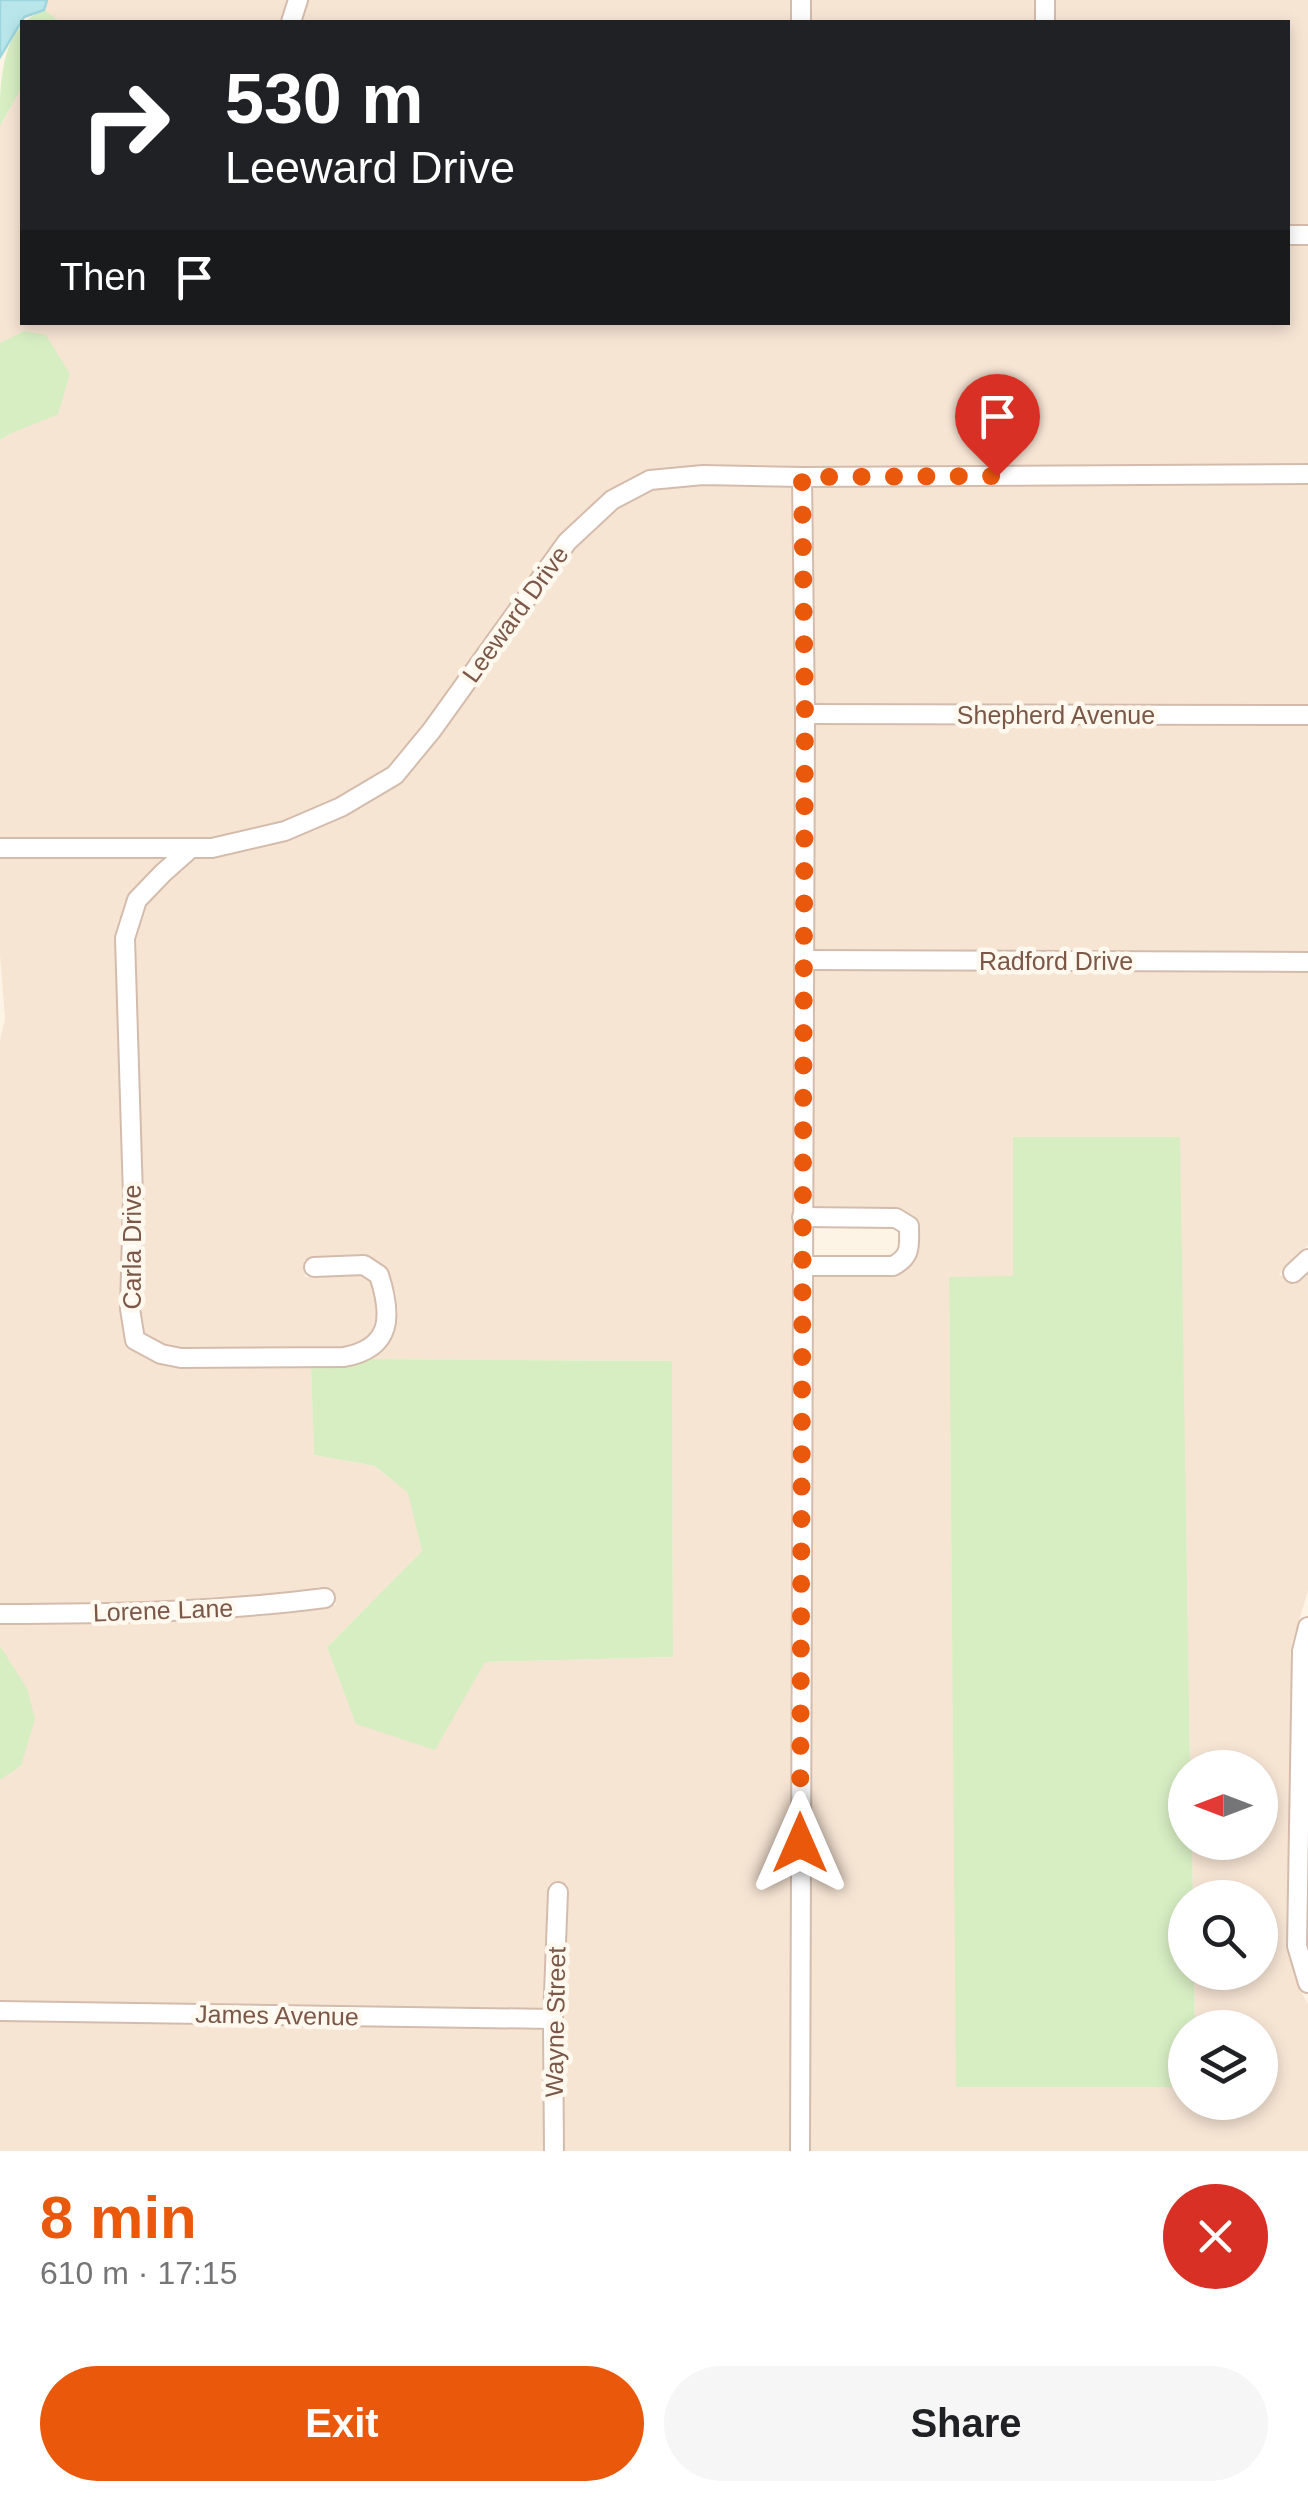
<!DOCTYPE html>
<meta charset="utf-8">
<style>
:root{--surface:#fff;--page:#f6f6f6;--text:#202124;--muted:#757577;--accent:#ea580c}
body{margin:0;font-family:Helvetica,sans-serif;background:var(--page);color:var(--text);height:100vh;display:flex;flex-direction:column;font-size:38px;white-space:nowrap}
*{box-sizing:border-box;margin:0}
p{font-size:32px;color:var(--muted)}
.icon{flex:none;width:55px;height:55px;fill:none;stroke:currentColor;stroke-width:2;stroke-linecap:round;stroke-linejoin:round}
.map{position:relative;height:2151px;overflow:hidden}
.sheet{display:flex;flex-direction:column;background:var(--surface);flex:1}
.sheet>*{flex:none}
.hud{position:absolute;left:20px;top:20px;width:1270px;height:305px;border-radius:0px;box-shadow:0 5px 15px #0003;background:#202124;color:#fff;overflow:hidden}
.needle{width:65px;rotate:270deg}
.fabs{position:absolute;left:1168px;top:1750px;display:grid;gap:20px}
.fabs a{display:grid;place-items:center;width:110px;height:110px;border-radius:50%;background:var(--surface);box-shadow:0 5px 15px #0003;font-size:50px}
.pin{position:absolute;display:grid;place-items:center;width:85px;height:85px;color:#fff;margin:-102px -42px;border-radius:50% 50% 50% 0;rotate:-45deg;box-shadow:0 0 10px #0007}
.pin .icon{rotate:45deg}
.me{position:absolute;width:110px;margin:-55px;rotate:0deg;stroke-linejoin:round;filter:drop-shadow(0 0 8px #0008)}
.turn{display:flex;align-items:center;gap:35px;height:210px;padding:0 40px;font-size:45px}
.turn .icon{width:130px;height:130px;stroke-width:2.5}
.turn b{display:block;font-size:70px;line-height:85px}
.then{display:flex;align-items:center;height:95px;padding:0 40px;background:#0003;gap:20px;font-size:38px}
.round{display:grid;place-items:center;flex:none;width:105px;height:105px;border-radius:52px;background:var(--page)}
.overview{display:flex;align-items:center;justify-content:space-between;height:170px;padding:0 40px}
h1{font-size:60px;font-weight:600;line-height:75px;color:var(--accent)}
.primary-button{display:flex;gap:20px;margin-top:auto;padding:20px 40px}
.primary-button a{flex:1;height:115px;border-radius:60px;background:var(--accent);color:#fff;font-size:40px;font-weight:600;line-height:115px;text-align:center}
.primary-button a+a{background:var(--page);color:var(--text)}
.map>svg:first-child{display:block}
.residential{fill:#f7e5d4;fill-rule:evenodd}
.green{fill:#d7eec3}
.water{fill:#b8e6eb;stroke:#9dd7dd;stroke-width:2.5}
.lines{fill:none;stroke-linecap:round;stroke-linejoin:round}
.street-casing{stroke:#d4bcad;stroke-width:22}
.street{stroke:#fff;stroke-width:18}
.route{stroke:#ea580c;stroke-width:18;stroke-dasharray:0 32.4}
.labels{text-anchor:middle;stroke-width:9;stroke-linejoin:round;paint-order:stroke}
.street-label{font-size:25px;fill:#7b5748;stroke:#fff8ef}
</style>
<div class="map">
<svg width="1308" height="2151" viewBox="0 0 1308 2151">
<rect width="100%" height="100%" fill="#fef4e6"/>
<g class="residential">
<path d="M47 0H288L281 22H56L57 20 44 11Z"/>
<path d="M309 0H791V22H302Z"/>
<rect x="811" y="0" width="224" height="22"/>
<path d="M1055 0H1308V227L1288 226V22H1055Z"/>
<path d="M22 87V322H1288V244H1308V465L802 468 704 466 649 472 605 494 558 537 424 725 388 769 336 799 281 823 210 839 195 840 191 837 186 840H0V440L18 428 25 331 0 343V126Z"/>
<path d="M1308 483V706H815L812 486Z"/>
<path d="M704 484 792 486 795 714 790 2151H564L563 2019 567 1884H548L544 2010 0 2003V1780L21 1766 2 1648 0 1646V1622L70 1623 206 1618 266 1614 336 1605 332 1588 264 1597 205 1600 69 1605H0V1040L5 1019 0 955V857L166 858 129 894 115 938 123 1196 120 1309 125 1341 130 1347 155 1361 179 1366H311L314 1455 375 1466 409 1493 422 1551 327 1647 485 1662 673 1657 672 1361 373 1359 389 1343 398 1311 396 1294 388 1272 370 1258 364 1256 304 1260 305 1277 361 1274 370 1280 378 1311 370 1336 360 1345 343 1348 182 1349 165 1346 144 1334 140 1309 143 1196 135 939 145 904 195 858 214 857 289 839 347 814 400 783 440 734 575 548 618 507 653 489Z"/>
<path d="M815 723 1308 724V953L814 951Z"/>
<path d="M814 969 1308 971V1245L1279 1274 1294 1285 1308 1272V1591L1292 1643 1290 1657 1292 1658 1287 1945 1300 1989 1308 2004V2151H810L812 1275 898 1274 913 1263 919 1247V1226L915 1219 902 1211 812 1208ZM1179 1137 1190 1767 1260 1768V1842L1192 1843 1193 1897 1260 1898V1972L1194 1973 1195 2027 1260 2028V2102H1185V2087H957L949 1278 1013 1277Z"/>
<path d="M0 2020 543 2028 544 2151H0Z"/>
</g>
<g class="green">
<path d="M44 10 58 20 56 22H22V87L0 126C0 81 0 28 44 10Z"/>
<path d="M24 331 46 335 70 374 58 414C38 424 18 428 0 440V343Z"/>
<path d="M1013 1137H1180L1190 1767 1185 1768V1842L1192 1843 1193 1897 1185 1898V1972L1194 1973 1195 2027 1185 2028V2087H956L949 1277 1013 1276Z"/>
<path d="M373 1359 672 1361 673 1657 485 1662 435 1750 356 1724 327 1647 422 1551 408 1493 375 1466 314 1455 311 1366H344Z"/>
<path d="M0 1646 27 1688 35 1719 21 1766 0 1780Z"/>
</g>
<path class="water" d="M0 0H47L44 10 24 17 0 57Z"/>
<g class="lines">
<g class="street-casing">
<g id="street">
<path d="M801 0V22"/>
<path d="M1045 0V22"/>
<path d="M291 22 298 0"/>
<path d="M1288 235H1308"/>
<path d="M805 714 1308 715"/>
<path d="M0 848H212L285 831 341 807 395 775 432 730 567 542 612 500 650 480 703 475 802 477 1308 474"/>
<path d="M190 849 163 873 137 900 125 938 133 1196 130 1309 135 1340 161 1354 181 1358 344 1357C393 1348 392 1315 379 1275L364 1265 314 1267"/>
<path d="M804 960 1308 962"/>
<path d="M802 1266H893C912 1256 909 1246 909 1226L896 1218 802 1217"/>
<path d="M1293 1273 1308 1259"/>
<path d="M0 1614C108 1614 217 1612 325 1598"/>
<path d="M1308 1627 1302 1651 1297 1946 1308 1983"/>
<path d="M0 2011 553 2019"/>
<path d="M554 2151 553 2019 558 1892"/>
<path d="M800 2151 805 714 802 477"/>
</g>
</g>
<use href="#street" class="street"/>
</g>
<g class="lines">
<path class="route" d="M800 1843 805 714 802 477 997 476"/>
</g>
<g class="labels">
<g class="street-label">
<text transform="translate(515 614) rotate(-54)" y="9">Leeward Drive</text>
<text x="1056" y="724">Shepherd Avenue</text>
<text x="1056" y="970">Radford Drive</text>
<text transform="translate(132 1247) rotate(-90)" y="9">Carla Drive</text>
<text transform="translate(163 1610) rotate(-2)" y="9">Lorene Lane</text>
<text transform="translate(277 2015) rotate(1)" y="9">James Avenue</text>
<text transform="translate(555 2022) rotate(-89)" y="9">Wayne Street</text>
</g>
</g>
</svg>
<div class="fabs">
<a><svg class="needle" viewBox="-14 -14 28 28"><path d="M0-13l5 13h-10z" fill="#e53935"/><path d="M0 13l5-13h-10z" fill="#757577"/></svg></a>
<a><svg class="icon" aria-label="search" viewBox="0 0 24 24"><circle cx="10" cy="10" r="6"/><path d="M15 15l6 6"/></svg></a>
<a><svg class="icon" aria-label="layers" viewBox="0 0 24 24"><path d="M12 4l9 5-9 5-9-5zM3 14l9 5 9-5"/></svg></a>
</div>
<div class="pin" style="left:997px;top:476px;background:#d93025"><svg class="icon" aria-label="arrive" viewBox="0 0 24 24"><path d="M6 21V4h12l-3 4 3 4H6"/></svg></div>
<svg class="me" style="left:800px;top:1843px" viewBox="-20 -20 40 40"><path d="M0-17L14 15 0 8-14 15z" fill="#ea580c" stroke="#fff" stroke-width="4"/></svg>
<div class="hud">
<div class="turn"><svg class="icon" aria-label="right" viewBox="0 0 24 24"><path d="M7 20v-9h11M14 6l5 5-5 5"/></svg><div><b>530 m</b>Leeward Drive</div></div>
<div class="then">Then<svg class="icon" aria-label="arrive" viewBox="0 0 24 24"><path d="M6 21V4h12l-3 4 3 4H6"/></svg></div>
</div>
</div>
<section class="sheet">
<div class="overview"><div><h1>8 min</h1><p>610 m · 17:15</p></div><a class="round" style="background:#d93025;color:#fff"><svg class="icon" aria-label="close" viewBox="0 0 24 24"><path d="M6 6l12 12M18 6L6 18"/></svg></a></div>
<div class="primary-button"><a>Exit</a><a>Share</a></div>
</section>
